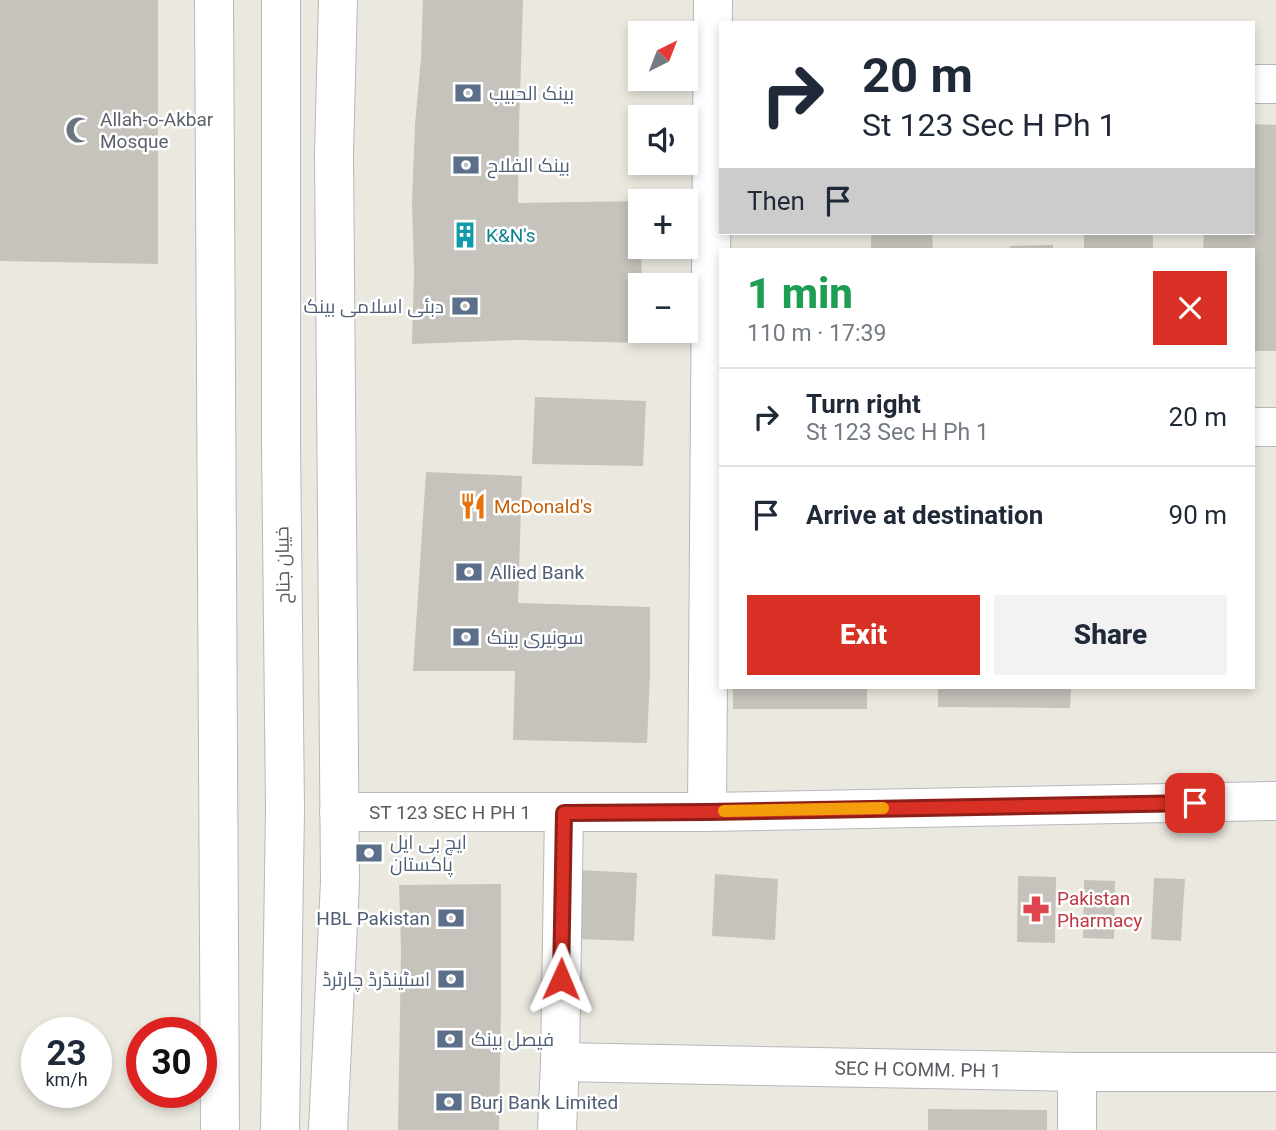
<!DOCTYPE html>
<meta charset="utf-8">
<style>
:root{--surface:#fff;--page:#f2f2f3;--text:#1f2937;--muted:#747a83;--line:#e0e1e3;--accent:#d93025}
body{margin:0;font-family:Roboto,Cairo,sans-serif;background:var(--page);color:var(--text);height:100vh;display:flex;flex-direction:column;font-size:26px;white-space:nowrap}
*{box-sizing:border-box;margin:0}
p{font-size:23px;color:var(--muted)}
.icon{flex:none;width:38px;height:38px;fill:none;stroke:currentColor;stroke-width:2;stroke-linecap:round;stroke-linejoin:round}
.map{position:relative;flex:1;overflow:hidden}
.panel{position:absolute;left:719px;top:248px;width:536px;height:441px;display:flex;flex-direction:column;background:var(--surface);border-radius:0px;box-shadow:0 4px 10px #0003}
.panel>*{flex:none}
.guide{position:absolute;left:719px;top:21px;width:536px;height:214px;border-radius:0px;box-shadow:0 4px 10px #0003;background:#fff;color:var(--text);overflow:hidden}
.needle{width:46px;rotate:42deg}
.fabs{position:absolute;left:628px;top:21px;display:grid;gap:14px}
.fabs a{display:grid;place-items:center;width:70px;height:70px;border-radius:0px;background:var(--surface);box-shadow:0 4px 10px #0003;font-size:35px}
.speed{position:absolute;left:21px;top:1017px;display:flex;gap:14px;font-size:35px;font-weight:700;text-align:center}
.speed>*{display:grid;place-content:center;width:91px;height:91px;border-radius:50%;background:var(--surface);box-shadow:0 4px 10px #0003;line-height:1}
.speed small{font-size:18px;font-weight:400}
.speed .limit{border:10px solid #d22;background:#fff;color:#111}
.pin{position:absolute;display:grid;place-items:center;width:60px;height:60px;color:#fff;margin:-30px;border-radius:14px;box-shadow:0 4px 10px #0006}
.me{position:absolute;width:77px;margin:-38px;rotate:1deg;stroke-linejoin:round;filter:drop-shadow(0 0 5px #0008)}
.turn{display:flex;align-items:center;gap:24px;height:147px;padding:0 28px;font-size:32px}
.turn .icon{width:91px;height:91px;stroke-width:2.5}
.turn b{display:block;font-size:49px;line-height:60px}
.then{display:flex;align-items:center;height:66px;padding:0 28px;background:#0003;gap:14px;font-size:26px}
.round{display:grid;place-items:center;flex:none;width:74px;height:74px;border-radius:0px;background:var(--page)}
.headline{display:flex;align-items:center;justify-content:space-between;height:119px;padding:0 28px}
h1{font-size:42px;font-weight:800;line-height:52px;color:#1e9e55}
.button{display:flex;gap:14px;margin-top:auto;padding:14px 28px}
.button a{flex:1;height:80px;border-radius:0px;background:var(--accent);color:#fff;font-size:28px;font-weight:800;line-height:80px;text-align:center}
.button a+a{background:var(--page);color:var(--text)}
ul{padding:0;list-style:none}
li{display:flex;align-items:center;gap:21px;height:98px;padding:0 28px;border-top:2px solid var(--line)}
li div{flex:1}
li b{display:block;font-size:26px}
li em{font-style:normal}
.map>svg:first-child{display:block}
.building{fill:#c6c3bc}
.lines{fill:none;stroke-linecap:round;stroke-linejoin:round}
.street-casing{stroke:#b5b7bc;stroke-width:40}
.secondary-casing{stroke:#b5b8be;stroke-width:40}
.street{stroke:#fff;stroke-width:38}
.secondary{stroke:#fff;stroke-width:38}
.route-casing{stroke:#8d1f18;stroke-width:18}
.route{stroke:#d93025;stroke-width:12}
.slow{stroke:#f59e0b;stroke-width:12}
.labels{text-anchor:middle;stroke-width:5;stroke-linejoin:round;paint-order:stroke}
.service-label{font-size:19px;fill:#4e5e75;stroke:#fff;text-anchor:start}
.worship-label{font-size:19px;fill:#5b616d;stroke:#fff;text-anchor:start}
.culture-label{font-size:19px;fill:#0d838f;stroke:#fff;text-anchor:start}
.food-label{font-size:19px;fill:#c56008;stroke:#fff;text-anchor:start}
.street-label{font-size:19px;fill:#585b60;stroke:#fff}
.health-label{font-size:19px;fill:#be3a42;stroke:#fff;text-anchor:start}
</style>
<div class="map">
<svg width="1276" height="1130" viewBox="0 0 1276 1130">
<rect width="100%" height="100%" fill="#ebe9df"/>
<g class="building">
<path d="M0 0H158V264L0 261Z"/>
<path d="M423 0H523L519 128 518 203 640 201 642 285H640V331H643V343L518 340 412 344 414 272 412 202 415 125 421 58Z"/>
<path d="M1253 124 1276 125V351H1253V250H1203L1204 233H1253Z"/>
<path d="M932 233 933 250H871V234Z"/>
<rect x="1084" y="233" width="69" height="17"/>
<path d="M1053 245V250H1010V246Z"/>
<path d="M535 397 646 401 643 466 532 464Z"/>
<path d="M426 472 522 476 518 603 650 607V674L647 743 513 740 515 671H413Z"/>
<rect x="733" y="688" width="134" height="21"/>
<path d="M938 688H1071L1070 708 938 707Z"/>
<path d="M579 870 637 873 634 941 577 939Z"/>
<path d="M715 874 778 879 775 940 712 936Z"/>
<path d="M1018 876 1056 877 1055 943 1017 942Z"/>
<path d="M1154 878 1185 879 1181 941 1151 939Z"/>
<path d="M1084 880 1115 881 1114 939 1083 938Z"/>
<path d="M501 884V1006L499 1130H398L401 951 399 885Z"/>
<path d="M928 1109 1047 1110V1130H928Z"/>
</g>
<g class="lines">
<g class="street-casing">
<g id="street">
<path d="M1253 84H1276"/>
<path d="M1253 427H1276"/>
<path d="M707 812 713 0"/>
<path d="M560 1062 1077 1072H1276"/>
<path d="M1077 1072V1130"/>
<path d="M557 1130 560 1062 564 813"/>
</g>
</g>
<g class="secondary-casing">
<g id="secondary">
<path d="M214 0 220 1130"/>
<path d="M339 812H707L1276 801"/>
<path d="M280 1130 285 809 281 441V0"/>
<path d="M328 1130 340 882 334 153 338 0"/>
</g>
</g>
<use href="#street" class="street"/>
<use href="#secondary" class="secondary"/>
</g>
<g class="lines">
<g class="route-casing">
<path id="route" d="M561 979 564 813 707 812 1195 803"/>
</g>
<use href="#route" class="route"/>
<path class="slow" d="M724 811 883 808"/>
</g>
<defs>
<g id="bank-bare" transform="scale(2.1)"><path d="M-6-4H6V4H-6ZM0-2.3a2.3 2.3 0 1 0 0 4.6a2.3 2.3 0 1 0 0-4.6Z" fill="#5c6f8a" stroke="#fff" stroke-width="2.5" paint-order="stroke"/></g>
<g id="mosque-bare" transform="scale(2.1)"><path d="M3.5-4.9A6 6 0 1 0 3.5 4.9A5 5 0 1 1 3.5-4.9Z" fill="#6b7280" stroke="#fff" stroke-width="2.5" paint-order="stroke"/></g>
<g id="building-bare" transform="scale(2.1)"><path d="M-4-6H4V6H1V3H-1V6H-4ZM-2.5-4.3h1.7v1.8h-1.7ZM.8-4.3h1.7v1.8H.8ZM-2.5-1h1.7V.8h-1.7ZM.8-1h1.7V.8H.8Z" fill="#0f9aa8" stroke="#fff" stroke-width="2.5" paint-order="stroke"/></g>
<g id="restaurant-bare" transform="scale(2.1)"><path d="M-5-6h1v4h1v-4h1v4h1v-4h1v5L-1.5 .5V6h-2V.5L-5-1ZM5-6V6H3V1.5H1.5Q1.5-4 5-6Z" fill="#e8710a" stroke="#fff" stroke-width="2.5" paint-order="stroke"/></g>
<g id="pharmacy-bare" transform="scale(2.1)"><path d="M-2-6h4v4h4v4h-4v4h-4v-4h-4v-4h4Z" fill="#e0444e" stroke="#fff" stroke-width="2.5" paint-order="stroke"/></g>
</defs>
<g fill-rule="evenodd">
<use href="#bank-bare" x="468" y="93"/>
<use href="#mosque-bare" x="79" y="130"/>
<use href="#bank-bare" x="466" y="165"/>
<use href="#building-bare" x="465" y="235"/>
<use href="#bank-bare" x="465" y="306"/>
<use href="#restaurant-bare" x="473" y="506"/>
<use href="#bank-bare" x="469" y="572"/>
<use href="#bank-bare" x="466" y="637"/>
<use href="#bank-bare" x="369" y="853"/>
<use href="#pharmacy-bare" x="1036" y="909"/>
<use href="#bank-bare" x="451" y="918"/>
<use href="#bank-bare" x="451" y="979"/>
<use href="#bank-bare" x="450" y="1039"/>
<use href="#bank-bare" x="449" y="1102"/>
</g>
<g class="labels">
<g class="service-label">
<text x="489" y="100">بينک الحبيب</text>
<text x="487" y="172">بینک الفلاح</text>
<text x="444" y="313" text-anchor="end">دبئی اسلامی بینک</text>
<text x="490" y="579">Allied Bank</text>
<text x="487" y="644">سونیری بینک</text>
<text x="390" y="849">ایچ بی ایل<tspan x="390" dy="22">پاکستان</tspan></text>
<text x="430" y="925" text-anchor="end">HBL Pakistan</text>
<text x="430" y="986" text-anchor="end">اسٹینڈرڈ چارٹرڈ</text>
<text x="471" y="1046">فیصل بینک</text>
<text x="470" y="1109">Burj Bank Limited</text>
</g>
<g class="worship-label">
<text x="100" y="126">Allah-o-Akbar<tspan x="100" dy="22">Mosque</tspan></text>
</g>
<g class="culture-label">
<text x="486" y="242">K&amp;N's</text>
</g>
<g class="food-label">
<text x="494" y="513">McDonald's</text>
</g>
<g class="street-label">
<text transform="translate(282 565) rotate(-91)" y="7">خیبان جناح</text>
<text x="450" y="819">ST 123 SEC H PH 1</text>
<text transform="translate(918 1069) rotate(1)" y="7">SEC H COMM. PH 1</text>
</g>
<g class="health-label">
<text x="1057" y="905">Pakistan<tspan x="1057" dy="22">Pharmacy</tspan></text>
</g>
</g>
</svg>
<div class="fabs">
<a><svg class="needle" viewBox="-14 -14 28 28"><path d="M0-13l5 13h-10z" fill="#e53935"/><path d="M0 13l5-13h-10z" fill="#747a83"/></svg></a>
<a><svg class="icon" aria-label="sound" viewBox="0 0 24 24"><path d="M4 9h4l5-4v14l-5-4H4zM17 9q2 3 0 6"/></svg></a>
<a>+</a>
<a>−</a>
</div>
<div class="speed"><div>23<small>km/h</small></div><div class="limit">30</div></div>
<div class="pin" style="left:1195px;top:803px;background:#d93025"><svg class="icon" aria-label="arrive" viewBox="0 0 24 24"><path d="M6 21V4h12l-3 4 3 4H6"/></svg></div>
<svg class="me" style="left:561px;top:979px" viewBox="-20 -20 40 40"><path d="M0-17L14 15 0 8-14 15z" fill="#d93025" stroke="#fff" stroke-width="4"/></svg>
<div class="guide">
<div class="turn"><svg class="icon" aria-label="right" viewBox="0 0 24 24"><path d="M7 20v-9h11M14 6l5 5-5 5"/></svg><div><b>20 m</b>St 123 Sec H Ph 1</div></div>
<div class="then">Then<svg class="icon" aria-label="arrive" viewBox="0 0 24 24"><path d="M6 21V4h12l-3 4 3 4H6"/></svg></div>
</div>
<section class="panel">
<div class="headline"><div><h1>1 min</h1><p>110 m · 17:39</p></div><a class="round" style="background:#d93025;color:#fff"><svg class="icon" aria-label="close" viewBox="0 0 24 24"><path d="M6 6l12 12M18 6L6 18"/></svg></a></div>
<ul>
<li><svg class="icon" aria-label="right" viewBox="0 0 24 24"><path d="M7 20v-9h11M14 6l5 5-5 5"/></svg><div><b>Turn right</b><p>St 123 Sec H Ph 1</p></div><em>20 m</em></li>
<li><svg class="icon" aria-label="arrive" viewBox="0 0 24 24"><path d="M6 21V4h12l-3 4 3 4H6"/></svg><div><b>Arrive at destination</b></div><em>90 m</em></li>
</ul>
<div class="button"><a>Exit</a><a>Share</a></div>
</section>
</div>
